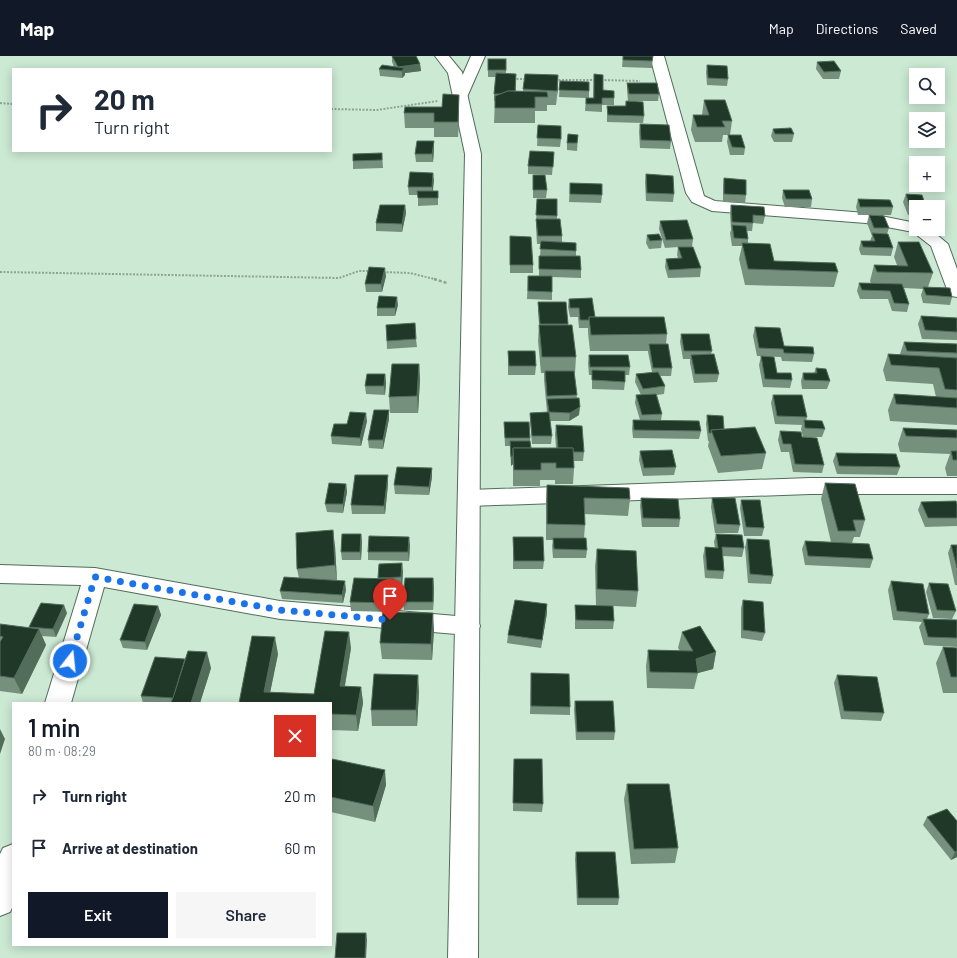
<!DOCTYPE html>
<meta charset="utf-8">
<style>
:root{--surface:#fff;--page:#f6f6f7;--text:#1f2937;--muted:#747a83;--accent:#111827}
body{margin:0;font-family:Barlow,sans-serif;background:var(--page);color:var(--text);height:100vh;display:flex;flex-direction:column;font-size:15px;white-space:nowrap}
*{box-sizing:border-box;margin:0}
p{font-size:13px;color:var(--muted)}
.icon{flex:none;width:22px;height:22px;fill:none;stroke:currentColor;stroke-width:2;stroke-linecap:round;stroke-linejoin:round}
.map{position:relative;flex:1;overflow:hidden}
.panel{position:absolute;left:12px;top:646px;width:320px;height:244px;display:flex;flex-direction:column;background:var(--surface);border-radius:0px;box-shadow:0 2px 10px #0003}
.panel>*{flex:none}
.banner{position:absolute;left:12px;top:12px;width:320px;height:84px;border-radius:0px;box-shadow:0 2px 10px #0003;background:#fff;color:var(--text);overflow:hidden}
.fabs{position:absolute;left:909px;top:12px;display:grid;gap:8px}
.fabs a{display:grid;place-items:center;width:36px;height:36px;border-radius:0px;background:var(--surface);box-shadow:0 2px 10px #0003;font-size:20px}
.pin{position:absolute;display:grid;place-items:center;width:34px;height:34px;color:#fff;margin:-41px -17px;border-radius:50% 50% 50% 0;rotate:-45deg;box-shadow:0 0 4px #0007}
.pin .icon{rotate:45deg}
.me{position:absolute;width:44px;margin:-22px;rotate:16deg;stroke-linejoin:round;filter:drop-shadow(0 0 3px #0008)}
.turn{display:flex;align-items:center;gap:14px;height:84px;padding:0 16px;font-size:18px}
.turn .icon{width:52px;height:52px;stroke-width:2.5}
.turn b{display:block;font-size:28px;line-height:34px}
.round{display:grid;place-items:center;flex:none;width:42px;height:42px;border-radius:0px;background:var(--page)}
.headline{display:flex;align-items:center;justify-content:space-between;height:68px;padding:0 16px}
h1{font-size:24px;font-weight:600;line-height:30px;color:var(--accent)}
.action{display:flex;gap:8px;margin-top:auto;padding:8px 16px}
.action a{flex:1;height:46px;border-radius:0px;background:var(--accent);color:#fff;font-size:16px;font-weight:600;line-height:46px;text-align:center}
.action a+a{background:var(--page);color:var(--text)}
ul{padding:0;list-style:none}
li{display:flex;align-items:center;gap:12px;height:52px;padding:0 16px}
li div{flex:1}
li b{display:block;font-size:15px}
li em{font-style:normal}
header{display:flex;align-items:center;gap:24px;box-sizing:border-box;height:56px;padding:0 20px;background:var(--accent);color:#fff}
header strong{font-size:19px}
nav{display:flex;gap:22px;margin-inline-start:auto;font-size:14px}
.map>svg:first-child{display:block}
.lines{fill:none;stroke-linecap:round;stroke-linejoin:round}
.street-casing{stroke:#526c59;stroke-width:2}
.highway-casing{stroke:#526c59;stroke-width:2}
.path-far1{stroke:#8da493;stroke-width:2;stroke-dasharray:2 1.5;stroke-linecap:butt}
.path{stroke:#8da493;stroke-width:2.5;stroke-dasharray:3 2;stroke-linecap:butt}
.street{fill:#fff;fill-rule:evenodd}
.highway{fill:#fff;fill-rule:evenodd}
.wall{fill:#76907e}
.shaded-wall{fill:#536d5b}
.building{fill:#203828;stroke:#536d5b}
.route{stroke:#1a73e8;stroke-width:7;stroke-dasharray:0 12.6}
</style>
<header>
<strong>Map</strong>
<nav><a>Map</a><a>Directions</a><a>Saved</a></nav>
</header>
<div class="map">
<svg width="957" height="902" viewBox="0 0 957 902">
<rect width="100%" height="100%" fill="#cbe9d3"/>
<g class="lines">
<g class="street-casing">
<g id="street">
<path d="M471 0H485L467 41 465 44 460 45 455 44 453 41Z"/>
<path d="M650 0H664L704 140 715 145 866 157 916 167V173H930L948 188 957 213V241L951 240 948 236 931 190 913 176 866 167 712 155 692 146 686 137Z"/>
<path d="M810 422H957V438H810L469 450 461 447 458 442 461 437 469 434Z"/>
<path d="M0 509 95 512 280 545 468 561 477 563 480 570 477 577 468 579 280 563 104 531 71 647H45L81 529 0 527Z"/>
<path d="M13 788V850L10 856 0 860V798L3 792Z"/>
</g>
</g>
<g class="highway-casing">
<path id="highway" d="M435 0H449L462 16 481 98 478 902H448L465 98 448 17Z"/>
</g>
<g class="path-far1">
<path d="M513 23H526"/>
<path d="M555 24H596"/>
<path d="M601 24 640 25"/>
<path d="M0 47 13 48"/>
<path d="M331 53 376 54 438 45"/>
<path d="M0 216 339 222 359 215H370"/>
<path d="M383 216 410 217 438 224"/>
</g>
<path class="path" d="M434 223 447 227"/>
<use href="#street" class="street"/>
<use href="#highway" class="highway"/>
</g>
<g class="wall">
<path d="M392 0H416L420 8 421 15 405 17V19L402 22 380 20 379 13 394 11 392 6Z"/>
<path d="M623 0H653L652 12 622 11Z"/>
<path d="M488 3H506V18L516 25V35H523L525 18 558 19 556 49H547V55H535V67H494L495 45H494V38L496 21H488Z"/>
<path d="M817 6 841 15 839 23H823L816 13Z"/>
<path d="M707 9 728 23 727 30 707 29 706 16Z"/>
<path d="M594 18 603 34 614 42V49H602V56L585 55 586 42 559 41 560 25 589 35V42H593Z"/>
<path d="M627 27 659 38 658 45H628L627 34Z"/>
<path d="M704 44 732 65 730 79 745 92 744 99H730L727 86 728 79H723L722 86H695L691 74 693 59H702Z"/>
<path d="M626 45 644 60 643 67 607 66V50H625Z"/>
<path d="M459 53 458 81H434V72H405L404 57Z"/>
<path d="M640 68 671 85 670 93 640 92 639 76Z"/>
<path d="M538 69 561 83 560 91 537 90Z"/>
<path d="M773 73 794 78 792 86H774L771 80Z"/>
<path d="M578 79 577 95 567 94V87Z"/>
<path d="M434 85V93L433 106H416L415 98Z"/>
<path d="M554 96 552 119 528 118V110Z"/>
<path d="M382 97 383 112 353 113V105Z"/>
<path d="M646 118 674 138 673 146 646 145 645 126Z"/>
<path d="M533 119 547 134 546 142H533Z"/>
<path d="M724 122 746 139 745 147 723 146V130Z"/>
<path d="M434 124 433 135H438V149L418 150V139H409L408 131Z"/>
<path d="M570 127 602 139 601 147 569 146Z"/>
<path d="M783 134 812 143 811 151H785L782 142Z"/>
<path d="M906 138 916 151V160L908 159 903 146Z"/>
<path d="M537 143H557V163L562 180V186L576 195V200L581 214V222L552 221V244L527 243 528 220H539V200H540L541 188H537L536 171Z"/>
<path d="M858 143 893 151 891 159H858L856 151Z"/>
<path d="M405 149 406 157 402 176 376 175V167Z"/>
<path d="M731 149 765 160 763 168 753 167 752 175H747L748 183V187L774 205 838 216 834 231 745 229 739 203 742 190H732L730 177 731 174 730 157Z"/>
<path d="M869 159 889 172 887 178 893 192 891 200 861 199 859 193 861 185H870L872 180 867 167Z"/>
<path d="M660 165 693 183 692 191 701 212 700 221 668 222 665 211 666 203 678 202 677 199 678 191 665 192 659 173Z"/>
<path d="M647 179 662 184 661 192 649 193 646 187Z"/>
<path d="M510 180 533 209V217H510Z"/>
<path d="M898 186 933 217 928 231 952 241 950 249 923 247 921 239 923 233 904 232 909 248 907 256 892 255 888 243H860L857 235 859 227H871L870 225 874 209H897L894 201Z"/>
<path d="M386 220 382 236H366L365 228Z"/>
<path d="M569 243 595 261 667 278 666 288 672 312 671 320H660L665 330 664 338 657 339 662 358 661 364 701 375 699 383 633 382 632 372 633 364H640L635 347 636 339H641L635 326 636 318 652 316 648 296V295H590L588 277V272H579L578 261H570L568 251Z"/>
<path d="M538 246H566L568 269 576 301 575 317H574L579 359 569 365H550L552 380 551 388H532L530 365V357L547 356 544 324V317H541L538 285 539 269 538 254Z"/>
<path d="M398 249 395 260H377V252Z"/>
<path d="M921 260 957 262V284L922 283 918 268Z"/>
<path d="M386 269 416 283 417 291 387 293Z"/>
<path d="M755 271 784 290 814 298 812 306 782 305 781 301 757 300 753 280Z"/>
<path d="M681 278 712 295 711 298 719 318 717 326 694 327 690 307V303H683L680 286Z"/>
<path d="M904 286 957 288V369L890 365 888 354 894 338 936 341 933 328 886 325 883 314 888 298H900Z"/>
<path d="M508 295 536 310 535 319H508Z"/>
<path d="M589 299 630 311 629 319H625V326L624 334 592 333V319H589L588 307Z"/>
<path d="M761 300 777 317 792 324 790 332 763 331 759 309Z"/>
<path d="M419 308 420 324 418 357H390L389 341Z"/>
<path d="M816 312 830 325 827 333H802L801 325 803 317H814Z"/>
<path d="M385 318 386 327 385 339 366 338 365 330Z"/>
<path d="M773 339 807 361 806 364 825 373 822 381H803L801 373 802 369 775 368 771 347Z"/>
<path d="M389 354V363L383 393 369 392 368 384Z"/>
<path d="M707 359 724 373 766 397 762 413 718 417 708 390 709 385H708L706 368Z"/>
<path d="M367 365 361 390 332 388 331 380 347 368Z"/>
<path d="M504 366 530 382 531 392H556L555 378 556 369 584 396 583 405H574V412L573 428H555V424H540V430H513V408L511 410 510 390H505Z"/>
<path d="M903 372 957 374V420H947L945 412 950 398 900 396 898 388Z"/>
<path d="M780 375 802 381 824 409 822 417 793 416 789 396H781L778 384Z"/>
<path d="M640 395 676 411 674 419 643 420 639 404Z"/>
<path d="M836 397 900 411 897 419 837 418 833 405Z"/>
<path d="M432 421 429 439 395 438 394 429Z"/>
<path d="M825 427 865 464 860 481H854L852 487 873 503 870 512 805 509 802 493 805 485 831 486 821 443Z"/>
<path d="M346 428 347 436 343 457 327 456 325 448Z"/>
<path d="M388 428 385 458H352L351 449Z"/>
<path d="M547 429 630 443 628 460 584 458 585 469 584 482 587 494 586 502H553L552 490 553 484H546V446Z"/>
<path d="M641 442 680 463 679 471H642L640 450Z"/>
<path d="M712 442 740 469 738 477H715L711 451Z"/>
<path d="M741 444 764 472 762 480H744L740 452Z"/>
<path d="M921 446 957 448V470L925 471 918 454Z"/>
<path d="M361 478 362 486 361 504H342L341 496Z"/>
<path d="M716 478 744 492 742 501 723 500 724 515 723 523 705 522 703 500 705 491 715 492 714 486Z"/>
<path d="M513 481 544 505 543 513H513Z"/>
<path d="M747 483 773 520 771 528 748 527 745 491Z"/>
<path d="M410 489 409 505 368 504V496Z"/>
<path d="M951 489H957V529H955L948 497Z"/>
<path d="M335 490 337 525 346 534 343 547 282 543 280 535 299 522 297 513Z"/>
<path d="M597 493 638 535 636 551 613 550 614 565 613 573H575V549L596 550 595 510Z"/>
<path d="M403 515 402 530H394L392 556 351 555 350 546 378 523V522Z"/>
<path d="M891 525 929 558 927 563 957 564V591L924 589 919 571 922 566 893 564 888 534Z"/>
<path d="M929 527 956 555 952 563 933 562 926 536Z"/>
<path d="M434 531 433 554H404L403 546Z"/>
<path d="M743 544 765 577 762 585 741 582V552Z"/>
<path d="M158 550 161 559 147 594 123 592 120 584Z"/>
<path d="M67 557 56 581 42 580 46 589 22 638 0 635V568L29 572V571Z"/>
<path d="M547 557 541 592 507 587 508 579Z"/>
<path d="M434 573 432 604 382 603 380 587Z"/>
<path d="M682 576 716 596 713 613 698 617 694 633 647 632 646 610 648 594 680 595 678 592Z"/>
<path d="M943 591 957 592V637H943L936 607Z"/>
<path d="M351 592 345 630 361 631 363 647 358 675 331 674V647H239L278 598 270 636 314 638Z"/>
<path d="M211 612 200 647H143L141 640Z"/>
<path d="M531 617 570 651V659L530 658Z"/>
<path d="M837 619 884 657 881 665 841 663 834 627Z"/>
<path d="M419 635 417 670H372L371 654Z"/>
<path d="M575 645 615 676 614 684H576L574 653Z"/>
<path d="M514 703 543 748 542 756 513 755Z"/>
<path d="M331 705 386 729 375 766 331 756Z"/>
<path d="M627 728 678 792 675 807 631 808 624 743Z"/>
<path d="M947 753 957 801 951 804 923 769 927 761Z"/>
<path d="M576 796 619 842 618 849H577L575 803Z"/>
</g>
<g class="shaded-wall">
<path d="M420 8 421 15 405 17V19L402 22V15L398 11Z"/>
<path d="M558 19V33L556 49 557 35Z"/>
<path d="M459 39V53L458 81V66Z"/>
<path d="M434 85V93L433 106 432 98Z"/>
<path d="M433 117 434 124 432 139V131Z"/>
<path d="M405 149 406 157 402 176V168Z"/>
<path d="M385 212 386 220 382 236 381 228Z"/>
<path d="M397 241 398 249 395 260V252Z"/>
<path d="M419 308 420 324 418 357 417 340Z"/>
<path d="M385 318 386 327 385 339 384 330Z"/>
<path d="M580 351 579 359 569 365 570 357Z"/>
<path d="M389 354V363L383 393V384Z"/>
<path d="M366 357 367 365 361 390 360 382Z"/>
<path d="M513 400V408L511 410V401Z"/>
<path d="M432 412V421L429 439V431Z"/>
<path d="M388 419V428L385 458 384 450Z"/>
<path d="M346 428 347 436 343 457V448Z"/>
<path d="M333 474 335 490 337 526 335 509Z"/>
<path d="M361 478 362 486 361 504 360 496Z"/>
<path d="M409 481 410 489 409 505 408 496Z"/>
<path d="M402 507 403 515 402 530 401 521Z"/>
<path d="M433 522 434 531 433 554Z"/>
<path d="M394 523V532L392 556 391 547Z"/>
<path d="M345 525 346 534 343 547 342 539Z"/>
<path d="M547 548V557L541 592 542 584Z"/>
<path d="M64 549 67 557 56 581 53 573Z"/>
<path d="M158 550 161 559 147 594 145 586Z"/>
<path d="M433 557 434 573 432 604 431 588Z"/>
<path d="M39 573 46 589 22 638 14 622Z"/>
<path d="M349 576 351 592 342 646 340 630Z"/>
<path d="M275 581 278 598 268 647 264 636Z"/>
<path d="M207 596 211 612 200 647H191Z"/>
<path d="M716 596 713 613 698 617 696 603Z"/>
<path d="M418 619 419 635 417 670 416 654Z"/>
<path d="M361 631 363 647 358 675 356 659Z"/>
<path d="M0 673 5 683 0 698Z"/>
<path d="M385 714 386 729 375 766 373 750Z"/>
<path d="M957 795V801L951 804 955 796Z"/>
<path d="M366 877 367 884 366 902H365Z"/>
</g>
<g class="building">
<path d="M392 0H416L420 8 398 11Z"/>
<path d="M623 0H653L652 5 623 4Z"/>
<rect x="488" y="3" width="18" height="11"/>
<path d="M834 5 841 15 824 16 817 6Z"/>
<path d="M382 9 404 12 402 15 379 13Z"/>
<path d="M707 9 727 10 728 23 708 22Z"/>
<path d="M496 17 516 18 515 35H508L500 38H494Z"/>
<path d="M525 18 558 19 557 35 523 33Z"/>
<path d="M594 18 603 19V34L614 35V42H602V48H586V42H594Z"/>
<path d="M560 25 589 26V35L559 34Z"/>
<path d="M627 27H657L659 38H629Z"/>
<path d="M508 35 547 36 548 41H535V52H495V40Z"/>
<path d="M443 38 459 39 458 66H434V57H404L405 51H442Z"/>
<path d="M704 44H725L732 65H722L725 71H697L693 59H709Z"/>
<path d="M626 45 643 46 644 60 608 59 607 50H626Z"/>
<path d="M640 68 669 69 671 85 641 84Z"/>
<path d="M538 69 561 70V83L537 82Z"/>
<path d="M791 72 794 78H775L773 73Z"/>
<path d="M568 78 578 79 577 87H567Z"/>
<path d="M728 79H741L745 92 732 91Z"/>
<path d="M417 85H434L432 98H415Z"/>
<path d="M530 95 554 96 553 111 528 110Z"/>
<path d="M382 97V104L353 105V98Z"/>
<path d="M410 116 433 117 432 131H408Z"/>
<path d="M646 118 673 120 674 138 647 137Z"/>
<path d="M533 119H545L547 134H533Z"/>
<path d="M724 122 746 124V139L724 138Z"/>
<path d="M570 127 602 128V139L570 138Z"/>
<path d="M783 134H809L812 143H786Z"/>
<path d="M417 135H438V142H418Z"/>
<path d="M906 138 922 139 926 151 910 152Z"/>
<path d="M537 143H557V160L536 159Z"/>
<path d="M858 143 890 144 893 151H860Z"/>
<path d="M380 149H405L402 168 376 167Z"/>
<path d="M731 149 764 151 765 160 753 159V167L732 166Z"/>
<path d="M869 159 884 160 889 172H874Z"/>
<path d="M536 163H560L562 180H538Z"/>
<path d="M687 164 693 183 666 184 660 165Z"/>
<path d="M732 169 746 170 748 183 734 182Z"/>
<path d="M872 177 888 178 893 192 863 191 861 185H875Z"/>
<path d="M659 178 662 184 650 185 647 179Z"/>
<path d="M510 180 531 181 533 209H510Z"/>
<path d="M541 185 576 187V195L540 193Z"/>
<path d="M898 186H919L933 217 877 216 874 209 908 210Z"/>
<path d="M742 187 770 188 774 205 835 207 838 216 748 213Z"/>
<path d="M678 191H693L701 212 669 214 666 203 682 202Z"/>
<path d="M539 200H580L581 214 539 213Z"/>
<path d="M369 211 385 212 381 228H365Z"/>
<path d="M528 220H552V236L528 235Z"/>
<path d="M859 227 902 228 909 248 894 247 890 235 862 234Z"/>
<path d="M923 231 950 232 952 241 926 239Z"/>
<path d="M379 240 397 241 395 252H377Z"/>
<path d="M592 242 595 261H589V264H580L579 252H570L569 243Z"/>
<path d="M538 246H566L568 268H540Z"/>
<path d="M921 260 957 262V276L925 274Z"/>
<path d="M589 261H664L667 278 591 279Z"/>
<path d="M415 267 416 283 387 285 386 269Z"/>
<path d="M539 269H572L576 301H542Z"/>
<path d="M755 271 780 272 784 290 813 291 814 298 784 297 783 293 759 292Z"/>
<path d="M681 278H709L712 295H684Z"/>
<path d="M904 286 957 288V297L907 295Z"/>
<path d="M649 288H668L672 312H653Z"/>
<path d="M508 295H535L536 310H509Z"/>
<path d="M714 298 719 318H695L691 299Z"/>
<path d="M888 298 957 302V334L945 333 939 312 891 309Z"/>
<path d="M589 299H628L630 311H590Z"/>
<path d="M761 300 774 301 777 317H791L792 324 765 323Z"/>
<path d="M392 308H419L417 340 389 341Z"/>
<path d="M816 312 826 313 830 325 804 324 803 317H817Z"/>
<path d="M592 314 625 315V326L592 324Z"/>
<path d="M545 315H574L577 339 547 340Z"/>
<path d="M658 316 665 330 643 333 636 318Z"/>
<path d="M367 318H385L384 330H365Z"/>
<path d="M656 338 662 358 642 359 636 339Z"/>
<path d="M894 338 957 342V352L896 348Z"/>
<path d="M773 339H802L807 361 777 360Z"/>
<path d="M579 342 580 351 570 357 549 356 547 343Z"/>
<path d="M374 354H389L383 384H368Z"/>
<path d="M350 356 366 357 360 382 331 380 334 368H347Z"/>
<path d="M549 356 552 380H532L530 357Z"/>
<path d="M707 359 723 360 724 373 711 374V377H709Z"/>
<path d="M633 364 699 365 701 375 634 374Z"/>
<path d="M804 364 822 365 825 373 805 372Z"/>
<path d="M504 366H529L530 382H505Z"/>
<path d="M556 369 582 370 584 396H573V392H558Z"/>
<path d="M755 371 766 397 721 400 711 374Z"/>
<path d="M903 372 957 374V382L906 380Z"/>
<path d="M780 375 801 376 802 381 817 382 824 409 795 408 791 388H783Z"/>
<path d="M510 385H530L531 392H513V400L511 401Z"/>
<path d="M513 392H573L574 412H556V407H541V414H514Z"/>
<path d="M672 394 676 411 644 412 640 395Z"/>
<path d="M951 395H957V404H953Z"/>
<path d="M836 397 896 398 900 411 839 410Z"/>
<path d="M397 411 432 412 429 431 394 429Z"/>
<path d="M355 419H388L384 450 351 449Z"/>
<path d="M329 427 346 428 343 448H325Z"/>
<path d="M825 427 855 428 865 464H853L856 475H838Z"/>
<path d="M547 429 629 432 630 443 584 442 585 469 547 468Z"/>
<path d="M641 442 678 443 680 463 643 462Z"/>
<path d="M712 442H735L740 469 717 468Z"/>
<path d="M741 444H760L764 472 746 471Z"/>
<path d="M956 445 957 448V462H928L921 446Z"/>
<path d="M333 474 335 509 297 513 296 477Z"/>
<path d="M342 478H361L360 496H341Z"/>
<path d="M716 478 742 479 744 492 722 491 724 515 707 514 705 491 718 492Z"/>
<path d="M369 480 409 481 408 496H368Z"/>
<path d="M513 481H543L544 505H514Z"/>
<path d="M553 482H586L587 494 554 493Z"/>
<path d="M747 483 769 484 773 520 750 518Z"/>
<path d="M805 485 869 488 873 503 808 500Z"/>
<path d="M951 489H957V512Z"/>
<path d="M597 493 636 495 638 535 597 533Z"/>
<path d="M402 507 401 521 378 522 379 508Z"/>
<path d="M284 521 345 525 342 539 280 535Z"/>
<path d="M354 522 394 523 391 547 350 546Z"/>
<path d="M405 522H433V546H403Z"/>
<path d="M891 525 923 528 929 558 897 555Z"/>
<path d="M929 527 948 528 956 555 937 554Z"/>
<path d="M515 544 547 548 542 584 508 579Z"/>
<path d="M743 544 763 546 765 577 743 574Z"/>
<path d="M41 547 64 549 53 573 29 571Z"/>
<path d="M134 548 158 550 145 586 120 584Z"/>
<path d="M575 549 613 550 614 565 576 564Z"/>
<path d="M383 556 433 557 431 588 380 587Z"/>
<path d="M923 563 957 564V582L928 581Z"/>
<path d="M0 568 39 573 14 622 0 620V586L3 581 0 580Z"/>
<path d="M700 570 716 596 696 603 698 617 650 616 648 594 693 595 682 576Z"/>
<path d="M325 575 349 576 340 630 361 631 356 659 331 658V647H239L252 580 275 581 264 636 314 638Z"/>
<path d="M943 591 957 592V621H951Z"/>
<path d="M188 595 207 596 191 647H171Z"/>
<path d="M155 601 185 603 173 642 141 640Z"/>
<path d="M531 617 569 618 570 651 531 650Z"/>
<path d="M374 618 418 619 416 654H371Z"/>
<path d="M837 619 877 621 884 657 844 655Z"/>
<path d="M575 645H613L615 676H577Z"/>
<path d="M332 703 385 714 373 750 331 741V705Z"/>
<path d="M514 703H542L543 748 513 747Z"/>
<path d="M627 728H669L678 792 634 793Z"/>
<path d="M947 753 957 765V795L955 796 927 761Z"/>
<path d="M576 796H615L619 842H578Z"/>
<path d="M337 877H366L365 902H335Z"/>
</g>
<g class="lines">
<path class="route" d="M70 605 95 521 280 554 390 564"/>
</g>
</svg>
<div class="fabs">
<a><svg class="icon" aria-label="search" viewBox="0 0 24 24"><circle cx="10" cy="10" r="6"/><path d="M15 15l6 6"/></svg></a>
<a><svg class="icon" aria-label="layers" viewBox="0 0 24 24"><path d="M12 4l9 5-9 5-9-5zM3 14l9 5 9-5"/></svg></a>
<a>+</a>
<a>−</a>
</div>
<div class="pin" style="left:390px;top:564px;background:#d93025"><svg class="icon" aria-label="arrive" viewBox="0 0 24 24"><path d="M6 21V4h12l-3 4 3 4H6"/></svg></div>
<svg class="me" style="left:70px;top:605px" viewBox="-20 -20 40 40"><circle r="17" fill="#1a73e8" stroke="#fff" stroke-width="3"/><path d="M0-11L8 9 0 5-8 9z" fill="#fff"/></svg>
<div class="banner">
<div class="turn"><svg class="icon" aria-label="right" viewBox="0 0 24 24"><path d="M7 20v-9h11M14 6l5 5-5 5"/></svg><div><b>20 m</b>Turn right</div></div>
</div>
<section class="panel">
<div class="headline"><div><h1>1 min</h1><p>80 m · 08:29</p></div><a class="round" style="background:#d93025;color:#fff"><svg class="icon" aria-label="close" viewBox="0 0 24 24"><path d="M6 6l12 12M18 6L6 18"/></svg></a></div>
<ul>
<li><svg class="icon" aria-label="right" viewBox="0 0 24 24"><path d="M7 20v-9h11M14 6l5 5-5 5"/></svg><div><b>Turn right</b></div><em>20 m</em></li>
<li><svg class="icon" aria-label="arrive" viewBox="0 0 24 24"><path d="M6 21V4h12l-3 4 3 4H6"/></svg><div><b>Arrive at destination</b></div><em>60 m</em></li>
</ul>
<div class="action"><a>Exit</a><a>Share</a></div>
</section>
</div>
